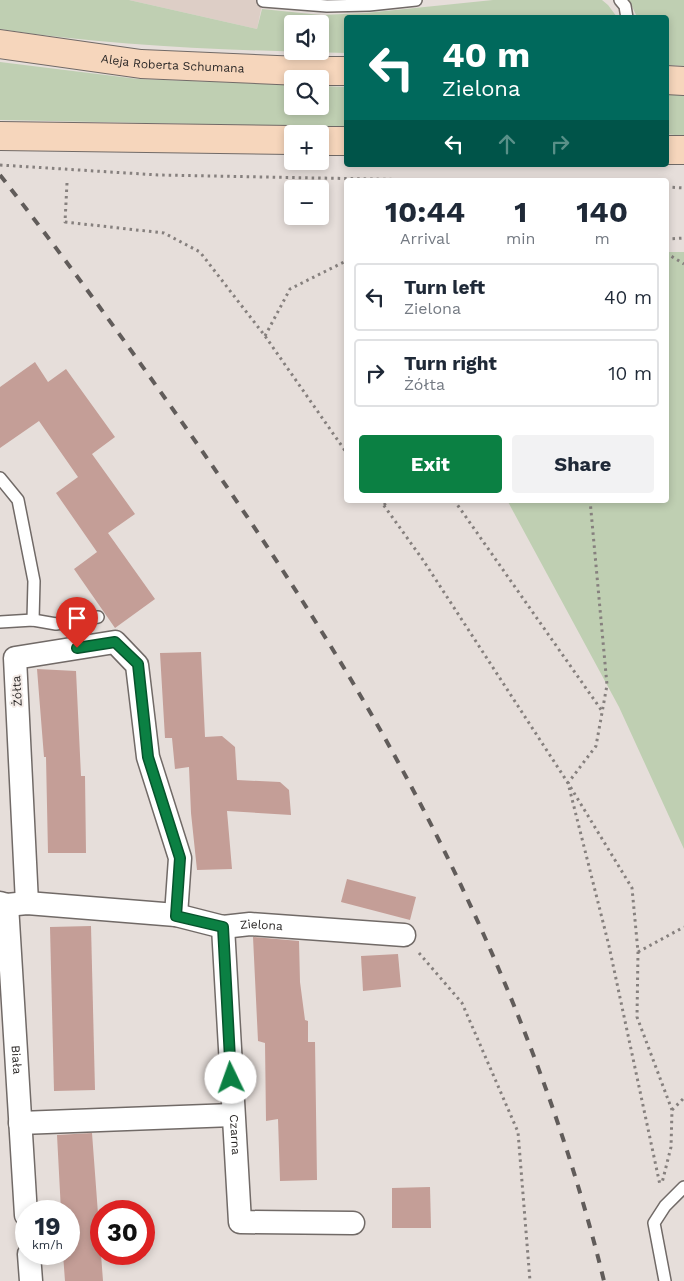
<!DOCTYPE html>
<meta charset="utf-8">
<style>
:root{--surface:#fff;--page:#f2f2f3;--text:#1f2937;--muted:#747a83;--line:#e0e1e3;--accent:#0b8043}
body{margin:0;font-family:"Work Sans",sans-serif;background:var(--page);color:var(--text);height:100vh;display:flex;flex-direction:column;font-size:19px;white-space:nowrap}
*{box-sizing:border-box;margin:0}
p{font-size:16px;color:var(--muted)}
.icon{flex:none;width:28px;height:28px;fill:none;stroke:currentColor;stroke-width:2;stroke-linecap:round;stroke-linejoin:round}
.map{position:relative;flex:1;overflow:hidden}
.drawer{position:absolute;left:344px;top:178px;width:325px;height:325px;display:flex;flex-direction:column;background:var(--surface);border-radius:5px;box-shadow:0 2px 8px #0003}
.drawer>*{flex:none}
.banner{position:absolute;left:344px;top:15px;width:325px;height:152px;border-radius:5px;box-shadow:0 2px 8px #0003;background:#00695c;color:#fff;overflow:hidden}
.fabs{position:absolute;left:284px;top:15px;display:grid;gap:10px}
.fabs a{display:grid;place-items:center;width:45px;height:45px;border-radius:5px;background:var(--surface);box-shadow:0 2px 8px #0003;font-size:25px}
.speed{position:absolute;left:15px;top:1200px;display:flex;gap:10px;font-size:25px;font-weight:700;text-align:center}
.speed>*{display:grid;place-content:center;width:65px;height:65px;border-radius:50%;background:var(--surface);box-shadow:0 2px 8px #0003;line-height:1}
.speed small{font-size:12px;font-weight:400}
.speed .limit{border:8px solid #d22;background:#fff;color:#111}
.pin{position:absolute;display:grid;place-items:center;width:42px;height:42px;color:#fff;margin:-51px -21px;border-radius:50% 50% 50% 0;rotate:-45deg;box-shadow:0 0 5px #0007}
.pin .icon{rotate:45deg}
.me{position:absolute;width:55px;margin:-28px;rotate:357deg;stroke-linejoin:round;filter:drop-shadow(0 0 4px #0008)}
.turn{display:flex;align-items:center;gap:18px;height:105px;padding:0 15px;font-size:22px}
.turn .icon{width:65px;height:65px;stroke-width:2.5}
.turn b{display:block;font-size:35px;line-height:42px}
.lanes{display:flex;align-items:center;height:48px;padding:0 15px;background:#0003;justify-content:center;gap:25px;direction:ltr}
.lanes .off{opacity:.35}
.eta{display:flex;justify-content:space-evenly;align-items:center;height:85px;text-align:center}
.eta b{font-size:30px;font-weight:700;line-height:35px}
.action{display:flex;gap:10px;margin-top:auto;padding:10px 15px}
.action a{flex:1;height:58px;border-radius:5px;background:var(--accent);color:#fff;font-size:20px;font-weight:700;line-height:58px;text-align:center}
.action a+a{background:var(--page);color:var(--text)}
ul{padding:0;list-style:none}
li{display:flex;align-items:center;gap:15px;height:68px;margin:0 10px 8px;padding:0 5px;border:2px solid var(--line);border-radius:5px}
li div{flex:1}
li b{display:block;font-size:19px}
li em{font-style:normal}
.map>svg:first-child{display:block}
.built{fill:#ddcec6}
.green{fill:#bfcfb2;fill-rule:evenodd}
.building{fill:#c49e97}
.lines{fill:none;stroke-linecap:round;stroke-linejoin:round}
.lane-casing{stroke:#716a67;stroke-width:14}
.street-casing{stroke:#716a67;stroke-width:25}
.secondary-casing{stroke:#716a67;stroke-width:30}
.path{stroke:#86807e;stroke-width:3;stroke-dasharray:2.5 4;stroke-linecap:butt}
.lane{stroke:#fff;stroke-width:11}
.street{stroke:#fff;stroke-width:22}
.secondary{stroke:#f6d6bc;stroke-width:28}
.rail{stroke:#615c5a;stroke-width:4;stroke-dasharray:9 9;stroke-linecap:butt}
.route-casing{stroke:#07532c;stroke-width:12}
.route{stroke:#0b8043;stroke-width:9}
.labels{text-anchor:middle;stroke-width:4;stroke-linejoin:round;paint-order:stroke}
.street-label{font-size:12px;fill:#2c2928;stroke:#f3ebe7}
</style>
<div class="map">
<svg width="684" height="1281" viewBox="0 0 684 1281">
<rect width="100%" height="100%" fill="#e6deda"/>
<path class="built" d="M129 0H263L257 29Z"/>
<g class="green">
<path d="M0 0H129L257 29 262 9 321 15 366 13 493 0H602L608 5 617 17 346 18V53C230 50 115 47 0 29ZM292 24H320V51H292Z"/>
<path d="M629 0H684V66L666 65V18L637 17Z"/>
<path d="M0 62 138 79 292 85V106H320V86L346 87V127L0 120Z"/>
<path d="M666 94 684 95V136L666 134Z"/>
<path d="M666 252H684V849L619 707 507 500H666Z"/>
</g>
<g class="building">
<path d="M35 362 48 382 66 369 115 437 92 454 135 514 108 533 155 599 115 628 74 569 97 552 56 493 78 477 39 421 0 448V387Z"/>
<path d="M201 652 205 737 222 736 235 747 237 780 280 782 289 790 291 815 227 811 232 869 197 870 191 813 189 767 175 769 172 738H165L160 653Z"/>
<path d="M37 669 76 671 81 776H85L86 853H48L46 757H44Z"/>
<path d="M347 879 416 897 410 920 341 902Z"/>
<path d="M91 926 95 1090 54 1091 50 927Z"/>
<path d="M253 937 299 941 300 982 305 1020 308 1021V1042H315L317 1180 280 1181 278 1119 266 1121 265 1043 258 1041Z"/>
<path d="M398 954 401 987 363 991 361 956Z"/>
<path d="M92 1133 103 1281H65L63 1254H69V1211H61L57 1135Z"/>
<path d="M430 1187 431 1228H392V1188Z"/>
</g>
<g class="lines">
<g class="lane-casing">
<g id="lane">
<path d="M620 0 625 6 627 18"/>
<path d="M263 1 327 6 369 5 416 0"/>
<path d="M0 478 18 500 34 581 33 620"/>
<path d="M0 622 33 620 56 624 98 617"/>
<path d="M665 1281 654 1223 665 1206 684 1187"/>
</g>
</g>
<g class="street-casing">
<g id="street">
<path id="s1" d="M0 903 7 905 27 903 176 915 223 927 250 924 404 935"/>
<path d="M27 903 15 658 115 642 137 665 148 757 180 858 176 915"/>
<path id="s2" d="M7 905 26 1215"/>
<path id="s3" d="M223 927 240 1222 353 1223"/>
<path d="M20 1123 233 1115"/>
<path d="M29 1254 31 1281"/>
</g>
</g>
<g class="secondary-casing">
<g id="secondary">
<path id="s4" d="M0 44 141 64 300 71H346"/>
<path d="M666 80 684 81"/>
<path d="M0 136 292 140"/>
<path d="M320 141H346"/>
<path d="M666 150H684"/>
</g>
</g>
<g class="path">
<path d="M0 165 158 175 425 180"/>
<path d="M67 183 65 222 164 233 200 252 265 336 346 452"/>
<path d="M666 187 684 188"/>
<path d="M666 239 684 238"/>
<path d="M666 253 684 264"/>
<path d="M265 336 290 289 346 261"/>
<path d="M380 500 423 560 568 783 609 946 660 1185"/>
<path d="M454 500 602 711"/>
<path d="M590 500 607 685 596 746 568 783 632 888 638 952 637 1017 672 1110 671 1147 662 1183"/>
<path d="M384 505 389 500"/>
<path d="M638 952 684 927"/>
<path d="M419 953 462 1003 518 1132 530 1281"/>
<path d="M672 1110 684 1098"/>
</g>
<use href="#lane" class="lane"/>
<use href="#street" class="street"/>
<use href="#secondary" class="secondary"/>
<path class="rail" d="M0 175C69 263 135 355 200 448 264 540 326 634 382 733 478 904 557 1089 604 1281"/>
</g>
<g class="lines">
<g class="route-casing">
<path id="route" d="M77 648 115 642 138 664 148 757 180 858 176 916 223 927 231 1078"/>
</g>
<use href="#route" class="route"/>
</g>
<g class="labels">
<g class="street-label">
<text dy="4" stroke="none"><textPath href="#s4" startOffset="174">Aleja Roberta Schumana</textPath></text>
<text transform="translate(17 691) rotate(-93)" y="4">Żółta</text>
<text dy="4" stroke="none"><textPath href="#s1" startOffset="264">Zielona</textPath></text>
<text dy="4" stroke="none"><textPath href="#s2" startOffset="155">Biała</textPath></text>
<text dy="4" stroke="none"><textPath href="#s3" startOffset="208">Czarna</textPath></text>
</g>
</g>
</svg>
<div class="fabs">
<a><svg class="icon" aria-label="sound" viewBox="0 0 24 24"><path d="M4 9h4l5-4v14l-5-4H4zM17 9q2 3 0 6"/></svg></a>
<a><svg class="icon" aria-label="search" viewBox="0 0 24 24"><circle cx="10" cy="10" r="6"/><path d="M15 15l6 6"/></svg></a>
<a>+</a>
<a>−</a>
</div>
<div class="speed"><div>19<small>km/h</small></div><div class="limit">30</div></div>
<div class="pin" style="left:77px;top:648px;background:#d93025"><svg class="icon" aria-label="arrive" viewBox="0 0 24 24"><path d="M6 21V4h12l-3 4 3 4H6"/></svg></div>
<svg class="me" style="left:231px;top:1078px" viewBox="-20 -20 40 40"><circle r="19" fill="#fff"/><path d="M0-13L10 11 0 6-10 11z" fill="#0b8043"/></svg>
<div class="banner">
<div class="turn"><svg class="icon" aria-label="left" viewBox="0 0 24 24"><path d="M17 20v-9H6M10 6l-5 5 5 5"/></svg><div><b>40 m</b>Zielona</div></div>
<div class="lanes"><svg class="icon" aria-label="left" viewBox="0 0 24 24"><path d="M17 20v-9H6M10 6l-5 5 5 5"/></svg><svg class="icon off" aria-label="ahead" viewBox="0 0 24 24"><path d="M12 20V5M6 11l6-6 6 6"/></svg><svg class="icon off" aria-label="right" viewBox="0 0 24 24"><path d="M7 20v-9h11M14 6l5 5-5 5"/></svg></div>
</div>
<section class="drawer">
<div class="eta">
<div><b>10:44</b><p>Arrival</p></div>
<div><b>1</b><p>min</p></div>
<div><b>140</b><p>m</p></div>
</div>
<ul>
<li><svg class="icon" aria-label="left" viewBox="0 0 24 24"><path d="M17 20v-9H6M10 6l-5 5 5 5"/></svg><div><b>Turn left</b><p>Zielona</p></div><em>40 m</em></li>
<li><svg class="icon" aria-label="right" viewBox="0 0 24 24"><path d="M7 20v-9h11M14 6l5 5-5 5"/></svg><div><b>Turn right</b><p>Żółta</p></div><em>10 m</em></li>
</ul>
<div class="action"><a>Exit</a><a>Share</a></div>
</section>
</div>
